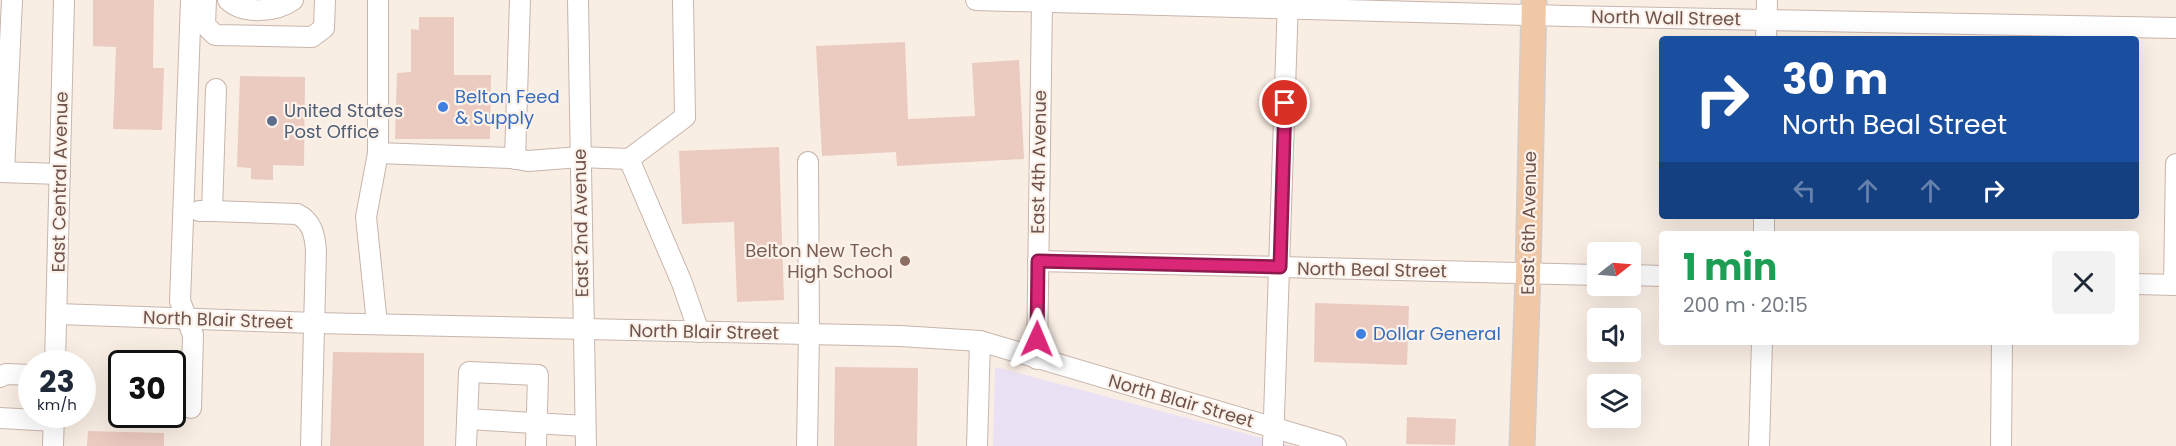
<!DOCTYPE html>
<meta charset="utf-8">
<style>
:root{--surface:#fff;--page:#f2f2f3;--text:#1f2937;--muted:#747a83}
body{margin:0;font-family:Poppins,sans-serif;background:var(--page);color:var(--text);height:100vh;display:flex;flex-direction:column;font-size:22px;white-space:nowrap}
*{box-sizing:border-box;margin:0}
p{font-size:20px;color:var(--muted)}
.icon{flex:none;width:33px;height:33px;fill:none;stroke:currentColor;stroke-width:2;stroke-linecap:round;stroke-linejoin:round}
.map{position:relative;flex:1;overflow:hidden}
.panel{position:absolute;left:1659px;top:231px;width:480px;height:114px;display:flex;flex-direction:column;background:var(--surface);border-radius:6px;box-shadow:0 6px 24px #0002}
.panel>*{flex:none}
.top-card{position:absolute;left:1659px;top:36px;width:480px;height:183px;border-radius:6px;box-shadow:0 6px 24px #0002;background:#1a4fa0;color:#fff;overflow:hidden}
.needle{width:39px;rotate:73deg}
.fabs{position:absolute;left:1587px;top:242px;display:grid;gap:12px}
.fabs a{display:grid;place-items:center;width:54px;height:54px;border-radius:6px;background:var(--surface);box-shadow:0 6px 24px #0002;font-size:30px}
.speed{position:absolute;left:18px;top:350px;display:flex;gap:12px;font-size:30px;font-weight:700;text-align:center}
.speed>*{display:grid;place-content:center;width:78px;height:78px;border-radius:50%;background:var(--surface);box-shadow:0 6px 24px #0002;line-height:1}
.speed small{font-size:15px;font-weight:400}
.speed .limit{border:3px solid #111;border-radius:9px;background:#fff;color:#111}
.pin{position:absolute;display:grid;place-items:center;width:51px;height:51px;color:#fff;margin:-26px;border:3px solid #fff;border-radius:50%;box-shadow:0 2px 6px #0007}
.me{position:absolute;width:66px;margin:-33px;rotate:1deg;stroke-linejoin:round;filter:drop-shadow(0 0 4px #0008)}
.turn{display:flex;align-items:center;gap:21px;height:126px;padding:0 24px;font-size:27px}
.turn .icon{width:78px;height:78px;stroke-width:2.5}
.turn b{display:block;font-size:42px;line-height:51px}
.lanes{display:flex;align-items:center;height:57px;padding:0 24px;background:#0003;justify-content:center;gap:30px;direction:ltr}
.lanes .off{opacity:.35}
.round{display:grid;place-items:center;flex:none;width:63px;height:63px;border-radius:6px;background:var(--page)}
.head{display:flex;align-items:center;justify-content:space-between;height:102px;padding:0 24px}
h1{font-size:36px;font-weight:700;line-height:45px;color:#1e9e55}
.map>svg:first-child{display:block}
.education{fill:#ebe1f5}
.building{fill:#ebcac0}
.lines{fill:none;stroke-linecap:round;stroke-linejoin:round}
.minor-casing{stroke:#c8b5ac;stroke-width:22}
.major-casing{stroke:#d4ccca;stroke-width:27}
.minor{stroke:#fff;stroke-width:20}
.major{stroke:#f0c8a5;stroke-width:24}
.route-casing{stroke:#8e194d;stroke-width:15}
.route{stroke:#db2777;stroke-width:10}
.shop-dot{fill:#3f7fe0;stroke:#fcf2ea;stroke-width:2}
.service-dot{fill:#5c6f8a;stroke:#fcf2ea;stroke-width:2}
.education-dot{fill:#8d6e63;stroke:#fcf2ea;stroke-width:2}
.labels{text-anchor:middle;stroke-width:4.5;stroke-linejoin:round;paint-order:stroke}
.street-label{font-size:18px;fill:#6e544d;stroke:#fcf2ea}
.shop-label{font-size:18px;fill:#366cbe;stroke:#fcf2ea;text-anchor:start}
.service-label{font-size:18px;fill:#4e5e75;stroke:#fcf2ea;text-anchor:start}
.education-label{font-size:18px;fill:#785e54;stroke:#fcf2ea;text-anchor:end}
</style>
<div class="map">
<svg width="2176" height="446" viewBox="0 0 2176 446">
<rect width="100%" height="100%" fill="#f9eee4"/>
<path class="education" d="M995 367 1292 446H993Z"/>
<g class="building">
<path d="M93 0H154L153 68H164L162 130 113 129 116 47 93 46Z"/>
<path d="M419 17H454V75H491L490 139H395L397 73 411 72V29L419 30Z"/>
<path d="M905 42 908 119 975 116 972 63 1019 60 1024 159 897 166 896 152 822 156 816 46Z"/>
<path d="M240 76 305 77 304 166 273 165V180L251 179V168L237 167Z"/>
<path d="M779 147 784 300 737 302 734 222 682 224 679 151Z"/>
<path d="M1315 303 1409 306 1407 365 1314 362Z"/>
<path d="M333 352 424 353V446H330Z"/>
<path d="M835 367 918 368 917 446H834Z"/>
<path d="M1407 417 1456 419 1455 445 1406 444Z"/>
<path d="M88 431 164 433V446H87Z"/>
</g>
<g class="lines">
<g class="minor-casing">
<g id="minor">
<path d="M191 0 180 301 193 335 191 408"/>
<path d="M206 0 205 25 215 35 312 37 324 28 325 0"/>
<path d="M228 0C244 15 276 12 293 0"/>
<path d="M378 0V153L511 158 528 161 580 157 629 159 682 283 699 332"/>
<path d="M578 0 586 446"/>
<path d="M976 0 1566 16 2176 28"/>
<path d="M1766 39 1767 0"/>
<path d="M515 159 520 0"/>
<path d="M629 159 685 117 683 0"/>
<path d="M0 172 60 174"/>
<path d="M4 172 12 0"/>
<path d="M199 211H212L216 89"/>
<path d="M212 211 297 214C312 221 315 235 316 251L311 446"/>
<path d="M1764 234V216"/>
<path d="M1038 261 1598 275"/>
<path d="M1630 275 1662 276"/>
<path d="M2136 284 2176 285"/>
<path d="M2174 285 2176 164"/>
<path d="M57 314 315 323 900 336 980 341 1336 446"/>
<path d="M377 324 366 217 378 153"/>
<path d="M1037 359 1042 2"/>
<path d="M55 363 64 0"/>
<path d="M0 377 6 374 32 375"/>
<path d="M0 418 54 421"/>
<path d="M467 419 585 426"/>
<path d="M53 446 54 414"/>
<path d="M466 446 469 372 538 375 536 446"/>
<path d="M807 446 809 334 808 162"/>
<path d="M977 446 980 341"/>
<path d="M1273 446 1288 0"/>
<path d="M1759 446 1762 342"/>
<path d="M2001 446 2002 342"/>
</g>
</g>
<g class="major-casing">
<path id="major" d="M1522 446 1528 274 1534 0"/>
</g>
<use href="#minor" class="minor"/>
<use href="#major" class="major"/>
</g>
<g class="lines">
<g class="route-casing">
<path id="route" d="M1037 339 1038 261 1280 267 1285 103"/>
</g>
<use href="#route" class="route"/>
</g>
<g class="shop-dot">
<circle cx="443" cy="107" r="6"/>
<circle cx="1361" cy="334" r="6"/>
</g>
<circle class="service-dot" cx="272" cy="121" r="6"/>
<circle class="education-dot" cx="905" cy="261" r="6"/>
<g class="labels">
<g class="street-label">
<text transform="translate(1666 18) rotate(1)" y="6">North Wall Street</text>
<text transform="translate(1039 162) rotate(-89)" y="6">East 4th Avenue</text>
<text transform="translate(60 182) rotate(-89)" y="6">East Central Avenue</text>
<text transform="translate(581 223) rotate(-91)" y="6">East 2nd Avenue</text>
<text transform="translate(1529 223) rotate(-89)" y="6">East 6th Avenue</text>
<text transform="translate(1372 270) rotate(1)" y="6">North Beal Street</text>
<text transform="translate(218 320) rotate(2)" y="6">North Blair Street</text>
<text transform="translate(704 332) rotate(1)" y="6">North Blair Street</text>
<text transform="translate(1181 401) rotate(16)" y="6">North Blair Street</text>
</g>
<g class="shop-label">
<text x="455" y="103">Belton Feed<tspan x="455" dy="21">&amp; Supply</tspan></text>
<text x="1373" y="340">Dollar General</text>
</g>
<g class="service-label">
<text x="284" y="117">United States<tspan x="284" dy="21">Post Office</tspan></text>
</g>
<g class="education-label">
<text x="893" y="257">Belton New Tech<tspan x="893" dy="21">High School</tspan></text>
</g>
</g>
</svg>
<div class="fabs">
<a><svg class="needle" viewBox="-14 -14 28 28"><path d="M0-13l5 13h-10z" fill="#e53935"/><path d="M0 13l5-13h-10z" fill="#747a83"/></svg></a>
<a><svg class="icon" aria-label="sound" viewBox="0 0 24 24"><path d="M4 9h4l5-4v14l-5-4H4zM17 9q2 3 0 6"/></svg></a>
<a><svg class="icon" aria-label="layers" viewBox="0 0 24 24"><path d="M12 4l9 5-9 5-9-5zM3 14l9 5 9-5"/></svg></a>
</div>
<div class="speed"><div>23<small>km/h</small></div><div class="limit">30</div></div>
<div class="pin" style="left:1285px;top:103px;background:#d93025"><svg class="icon" aria-label="arrive" viewBox="0 0 24 24"><path d="M6 21V4h12l-3 4 3 4H6"/></svg></div>
<svg class="me" style="left:1037px;top:339px" viewBox="-20 -20 40 40"><path d="M0-17L14 15 0 8-14 15z" fill="#db2777" stroke="#fff" stroke-width="4"/></svg>
<div class="top-card">
<div class="turn"><svg class="icon" aria-label="right" viewBox="0 0 24 24"><path d="M7 20v-9h11M14 6l5 5-5 5"/></svg><div><b>30 m</b>North Beal Street</div></div>
<div class="lanes"><svg class="icon off" aria-label="left" viewBox="0 0 24 24"><path d="M17 20v-9H6M10 6l-5 5 5 5"/></svg><svg class="icon off" aria-label="ahead" viewBox="0 0 24 24"><path d="M12 20V5M6 11l6-6 6 6"/></svg><svg class="icon off" aria-label="ahead" viewBox="0 0 24 24"><path d="M12 20V5M6 11l6-6 6 6"/></svg><svg class="icon" aria-label="right" viewBox="0 0 24 24"><path d="M7 20v-9h11M14 6l5 5-5 5"/></svg></div>
</div>
<section class="panel">
<div class="head"><div><h1>1 min</h1><p>200 m · 20:15</p></div><a class="round"><svg class="icon" aria-label="close" viewBox="0 0 24 24"><path d="M6 6l12 12M18 6L6 18"/></svg></a></div>
</section>
</div>
